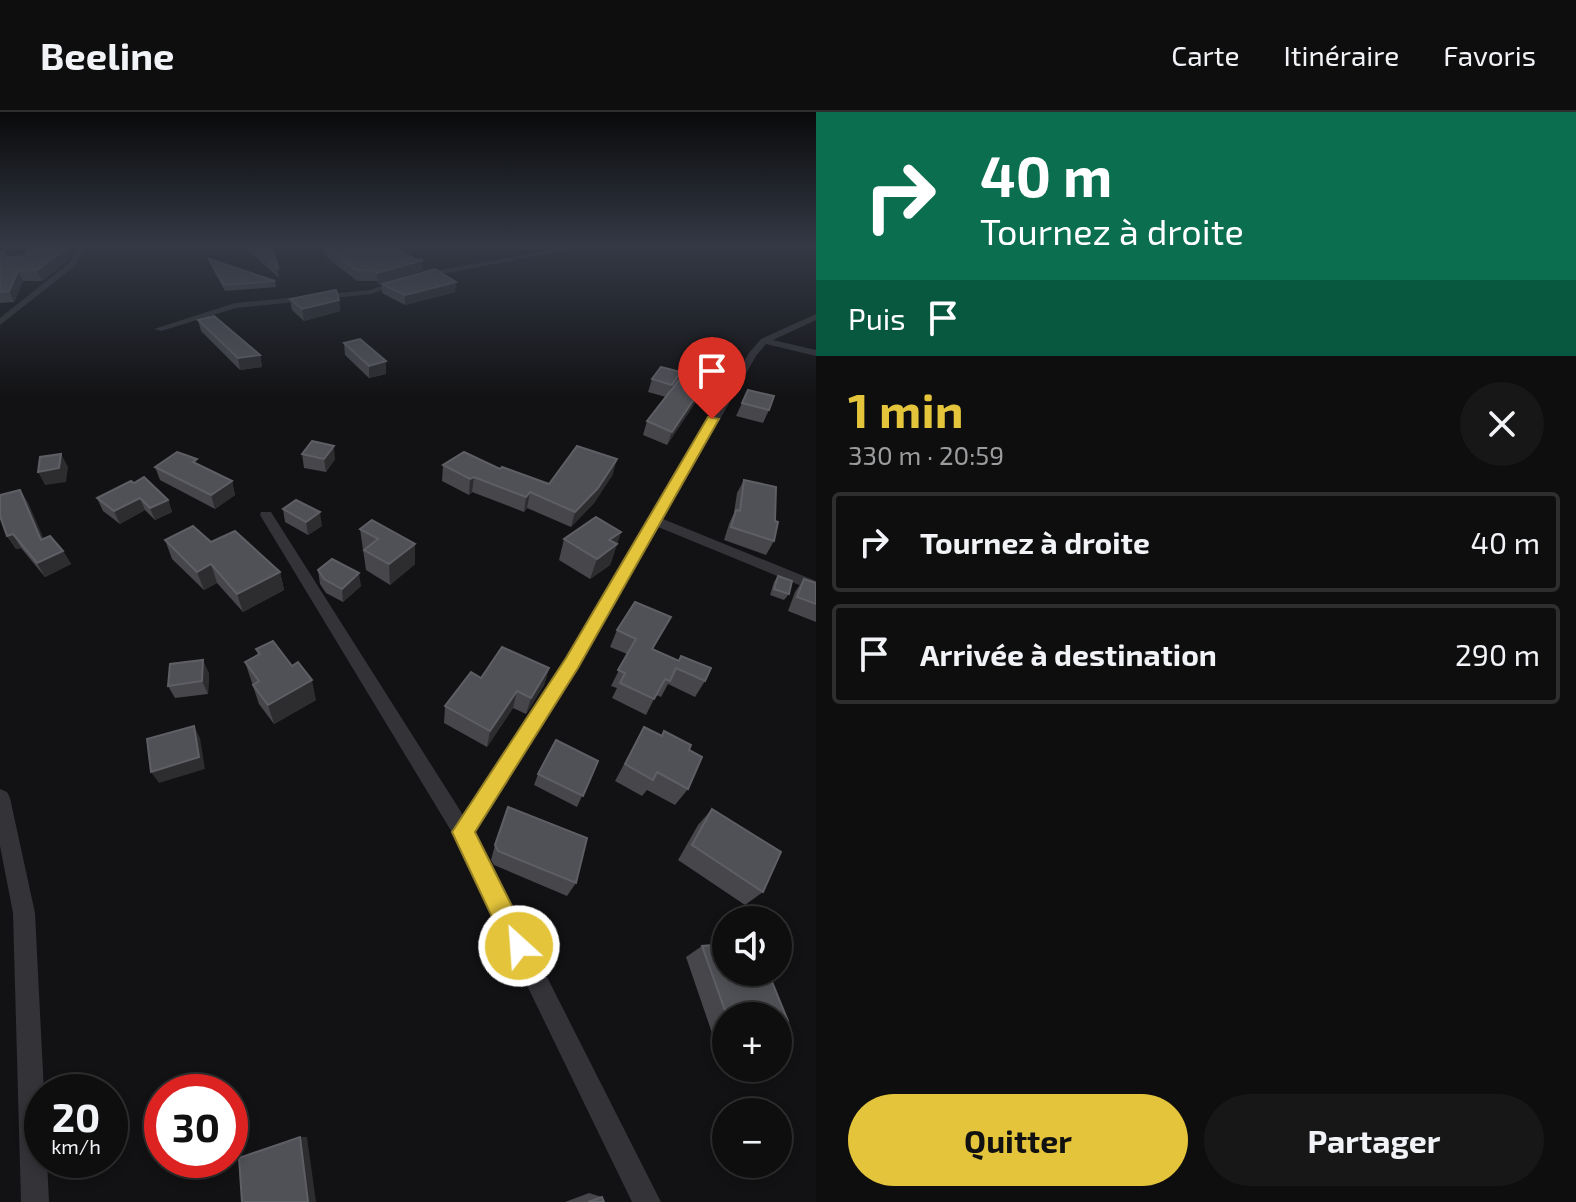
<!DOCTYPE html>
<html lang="fr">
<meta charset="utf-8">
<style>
:root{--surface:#0e0e0f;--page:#171718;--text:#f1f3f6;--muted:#9b9c9e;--line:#2e2e2f;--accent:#e4c43a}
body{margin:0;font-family:"Exo 2",sans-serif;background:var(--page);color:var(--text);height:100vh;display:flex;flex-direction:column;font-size:30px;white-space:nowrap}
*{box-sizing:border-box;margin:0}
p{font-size:26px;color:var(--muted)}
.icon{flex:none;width:44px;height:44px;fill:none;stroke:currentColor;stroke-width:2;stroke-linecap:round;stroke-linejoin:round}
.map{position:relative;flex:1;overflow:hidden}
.details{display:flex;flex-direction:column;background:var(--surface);width:760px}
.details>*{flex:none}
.banner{background:#0b6e4f;color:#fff;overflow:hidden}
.tools{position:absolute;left:712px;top:794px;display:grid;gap:16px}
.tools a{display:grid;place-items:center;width:80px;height:80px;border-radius:50%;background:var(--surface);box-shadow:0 4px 12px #0003,0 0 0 2px var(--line);font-size:40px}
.speed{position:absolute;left:24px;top:962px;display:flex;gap:16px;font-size:40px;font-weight:700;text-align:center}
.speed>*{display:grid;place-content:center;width:104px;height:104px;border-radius:50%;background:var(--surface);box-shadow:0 4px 12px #0003,0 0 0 2px var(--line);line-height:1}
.speed small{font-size:20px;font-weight:400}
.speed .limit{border:12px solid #d22;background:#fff;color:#111}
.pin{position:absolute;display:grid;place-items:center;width:68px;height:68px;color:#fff;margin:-82px -34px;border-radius:50% 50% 50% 0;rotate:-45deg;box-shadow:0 0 8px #0007}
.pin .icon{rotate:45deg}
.me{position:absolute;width:88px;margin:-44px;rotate:334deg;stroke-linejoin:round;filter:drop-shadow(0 0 6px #0008)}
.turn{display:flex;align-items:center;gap:28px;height:168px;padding:0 32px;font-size:36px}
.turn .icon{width:104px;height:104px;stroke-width:2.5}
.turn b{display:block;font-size:56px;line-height:68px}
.then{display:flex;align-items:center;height:76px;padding:0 32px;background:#0003;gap:16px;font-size:30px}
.round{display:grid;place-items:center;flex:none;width:84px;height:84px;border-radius:42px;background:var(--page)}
.overview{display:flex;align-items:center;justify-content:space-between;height:136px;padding:0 32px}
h1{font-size:48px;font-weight:700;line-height:60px;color:var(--accent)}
.primary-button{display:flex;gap:16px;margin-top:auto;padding:16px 32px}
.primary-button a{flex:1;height:92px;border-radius:48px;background:var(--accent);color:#111;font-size:32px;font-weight:700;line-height:92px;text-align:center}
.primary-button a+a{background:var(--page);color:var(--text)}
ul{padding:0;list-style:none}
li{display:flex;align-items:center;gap:24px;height:100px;margin:0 16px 12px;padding:0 16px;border:4px solid var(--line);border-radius:8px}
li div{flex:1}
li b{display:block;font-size:30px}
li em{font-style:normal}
header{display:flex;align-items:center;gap:48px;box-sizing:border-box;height:112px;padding:0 40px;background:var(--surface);border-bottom:2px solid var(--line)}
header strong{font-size:38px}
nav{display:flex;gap:44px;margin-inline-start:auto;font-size:28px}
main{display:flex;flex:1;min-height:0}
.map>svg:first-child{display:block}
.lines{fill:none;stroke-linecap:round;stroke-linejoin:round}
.street{fill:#333338;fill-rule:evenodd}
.wall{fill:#46464b}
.shaded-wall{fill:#2d2d30}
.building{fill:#505156;stroke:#5e5e65;stroke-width:2}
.route{fill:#e4c43a;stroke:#947f26;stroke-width:2}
</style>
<header>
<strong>Beeline</strong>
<nav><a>Carte</a><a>Itinéraire</a><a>Favoris</a></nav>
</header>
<main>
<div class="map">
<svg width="816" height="1090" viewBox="0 0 816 1090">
<rect width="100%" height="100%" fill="#121214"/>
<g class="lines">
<g class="street">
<path d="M78 133H86L75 154 0 213V206L69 151Z"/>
<path d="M578 133H594L415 167 371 182 236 196 161 219 154 217 235 191 370 178 413 163Z"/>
<path d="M816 202V208L773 228 816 238V244L766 232 756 244 663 407 816 469V480L658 415 578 555 474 721 661 1090H632L456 727 260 403 261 400H271L463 703 566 547 648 410 646 408 651 404 749 241 761 227Z"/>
<path d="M0 677 7 680 10 686 35 801 44 980 42 1048H47L49 1090H21L13 801 0 734Z"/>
</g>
</g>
<g class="wall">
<path d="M242 133H272L279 166Z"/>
<path d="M323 133 423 158 378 172 377 169H357L324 143Z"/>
<path d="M0 141 7 145 70 142 67 149 42 169H23L14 190 0 191Z"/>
<path d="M209 147 275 169 276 175 225 179 210 152Z"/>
<path d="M456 170 455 180 405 193 382 181V172Z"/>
<path d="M290 187 339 188 340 199 304 209 292 198Z"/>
<path d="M198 208 260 243 262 255 240 258 201 219Z"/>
<path d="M344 231 386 249V262L369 266 345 243Z"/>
<path d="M652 267 677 271 706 269 701 282 667 333 643 323 647 309 666 285 648 280Z"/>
<path d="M748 278 769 298 763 311 736 304Z"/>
<path d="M302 342 335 347 326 360 304 356Z"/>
<path d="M199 353 232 369 235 383 215 397 160 368 155 355Z"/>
<path d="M443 353 500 357 549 372 613 362 594 391 571 415 527 396 524 400 472 380 469 383 442 369Z"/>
<path d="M744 368 774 429 766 443 724 428 729 412 734 401 737 381Z"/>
<path d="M131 369 168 388 172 400 155 408 145 398 120 412 103 399 97 386Z"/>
<path d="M20 378 28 391 43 427 63 439 71 452 45 465 21 436 16 437 7 424Z"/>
<path d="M283 397 322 414 308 423 285 410Z"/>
<path d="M360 417 415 432V452L390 473 366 458Z"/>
<path d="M621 420 610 453 590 467 559 448 564 427Z"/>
<path d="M165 428 211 430 280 460 284 478 243 500 217 471 204 478 172 447Z"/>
<path d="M318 458 361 474 343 490 326 481 320 472Z"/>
<path d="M778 464 789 482 784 488 770 483 774 470Z"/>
<path d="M804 467 816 471V510L788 499 795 480Z"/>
<path d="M671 505 653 537 705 569 695 585 668 572 661 585 656 583 646 603 612 586 617 576 611 574 627 542 610 535 617 518Z"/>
<path d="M256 537 316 588 274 612 259 592 245 550 258 543Z"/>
<path d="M549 556 544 573 526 602 513 596 487 635 444 611 445 594 481 566Z"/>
<path d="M209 561 208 582 175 586 168 574Z"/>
<path d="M644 615 688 677 675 693 647 678 642 684 615 669Z"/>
<path d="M598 649 577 695 534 673 538 662Z"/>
<path d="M712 697 763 780 745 793 678 748 698 713Z"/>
<path d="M495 733 576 771 567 784 494 753 491 748Z"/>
<path d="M702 834 788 909 778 912V904H726V920L712 921 686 845Z"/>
<path d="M589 1081 602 1085 604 1090H565Z"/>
</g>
<g class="shaded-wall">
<path d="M66 133H67L70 142 67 149 42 169 37 158Z"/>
<path d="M423 148V158L378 172 377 161Z"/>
<path d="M18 159 23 169 14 190 9 179Z"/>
<path d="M456 170 455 180 405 193V183Z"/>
<path d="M339 188 340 199 304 209 302 197Z"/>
<path d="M260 243 262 255 240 258 238 246Z"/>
<path d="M386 249V262L369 266V254Z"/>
<path d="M681 260 676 273 668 286 672 273Z"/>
<path d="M706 269 701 282 667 333 672 320Z"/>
<path d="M334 334 335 347 326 360 324 347Z"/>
<path d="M61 342 68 355 66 370 45 373 38 360Z"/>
<path d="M617 347 613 362 594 391 571 415 575 400Z"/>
<path d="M474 365 472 380 469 383 470 367Z"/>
<path d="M232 369 235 383 215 397 211 383Z"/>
<path d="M20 378 28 391 50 441 41 428Z"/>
<path d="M530 380 527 396 524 400 526 385Z"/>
<path d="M140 386 145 398 120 412 114 399Z"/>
<path d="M168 388 172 400 155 408 150 396Z"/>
<path d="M320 400 322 414 308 423 306 410Z"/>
<path d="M621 420 610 453 590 467 597 447 609 428Z"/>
<path d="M13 422 21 436 16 437 7 424Z"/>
<path d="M415 432V452L390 473 389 452Z"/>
<path d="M63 439 71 452 45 465 37 451Z"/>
<path d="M211 452 217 471 204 478 197 460Z"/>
<path d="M280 460 284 478 243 500 237 482Z"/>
<path d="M359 461 361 474 343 490 342 477Z"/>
<path d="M203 548 209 561 208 582 202 569Z"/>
<path d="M549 556 544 573 526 602 531 586Z"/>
<path d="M312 568 316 588 274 612 268 593Z"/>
<path d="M517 579 513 596 487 635 490 619Z"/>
<path d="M194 614 200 626 205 657 159 671 151 660Z"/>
<path d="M300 1025H307L316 1090H308Z"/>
</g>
<g class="building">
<path d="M32 133H66L63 139 37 158 18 159 9 179 0 180V141L3 140 7 145 25 144Z"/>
<path d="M251 133H272L278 156Z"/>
<path d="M324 133H390L415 147 423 148 377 161V159L356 158Z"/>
<path d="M209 147 275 169 224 173Z"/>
<path d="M435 157 456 170 405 183 382 172Z"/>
<path d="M336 178 339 188 302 197 290 187Z"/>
<path d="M214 204 260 243 238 246 198 208Z"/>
<path d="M360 227 386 249 369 254 344 231Z"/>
<path d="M661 255 681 260 672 273 652 267Z"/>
<path d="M683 263 706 269 672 320 647 309Z"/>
<path d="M748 278 774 284 769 298 742 291Z"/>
<path d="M312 329 334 334 324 347 302 342Z"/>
<path d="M577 334 617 347 598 376 575 400 530 380 526 385 474 365 470 367 443 353 464 340 500 357 502 355 549 372Z"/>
<path d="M177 340 197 347 193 350 232 369 211 383 155 355Z"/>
<path d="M61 342 59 356 38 360 40 345Z"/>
<path d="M144 365 168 388 150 396 140 386 114 399 97 386 131 369 134 371Z"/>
<path d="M744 368 776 375 775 409 778 410 774 429 731 415 736 398 740 399Z"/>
<path d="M20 378 41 428 50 424 63 439 37 451 13 422 7 424 0 404V383Z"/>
<path d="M296 388 320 400 306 410 283 397Z"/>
<path d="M596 405 621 420 609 428 617 432 597 447 564 427Z"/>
<path d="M372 408 415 432 389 452 364 438 378 427 360 417Z"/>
<path d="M193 414 211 430 235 419 280 460 237 482 211 452 197 460 165 428Z"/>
<path d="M332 447 359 461 342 477 324 467 318 458Z"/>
<path d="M778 464 792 469 789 482 774 477Z"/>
<path d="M804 467 816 471V492L797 485Z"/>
<path d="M635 490 671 505 652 537 679 549 681 544 711 556 705 569 676 556 670 569 665 567 654 587 620 571 625 561 618 558 636 527 617 518Z"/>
<path d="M273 529 292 554 298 550 312 568 268 593 253 573 259 569 245 550 260 542 256 537Z"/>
<path d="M502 535 549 556 531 586 517 579 490 619 445 594 471 560 481 566Z"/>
<path d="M203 548 202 569 168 574 170 552Z"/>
<path d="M194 614 199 645 151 660 147 627Z"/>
<path d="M644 615 662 624 664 619 691 633 689 638 702 645 688 677 657 660 653 668 625 652Z"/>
<path d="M556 628 598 649 583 684 538 662Z"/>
<path d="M508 695 587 726 576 771 498 739 495 733Z"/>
<path d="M712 697 781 740 763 780 692 733Z"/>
<path d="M726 832V860H768L788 909 778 910V904H727L702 834Z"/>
<path d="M300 1025 308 1090H242L239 1046Z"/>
<path d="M602 1085 604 1090H588Z"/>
</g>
<linearGradient id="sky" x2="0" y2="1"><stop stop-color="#0a0a0b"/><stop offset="0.47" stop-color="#333945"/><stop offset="1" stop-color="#333945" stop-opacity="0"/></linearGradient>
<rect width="816" height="286" fill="url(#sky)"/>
<path class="route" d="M708 305 719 307 578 556 475 720 532 834 528 843 519 846 510 843 452 720 566 546Z"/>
</svg>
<div class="tools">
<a><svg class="icon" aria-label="sound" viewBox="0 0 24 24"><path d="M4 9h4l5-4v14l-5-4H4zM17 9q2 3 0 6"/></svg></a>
<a>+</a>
<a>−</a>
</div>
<div class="speed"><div>20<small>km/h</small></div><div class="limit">30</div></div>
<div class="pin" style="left:712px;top:307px;background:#d93025"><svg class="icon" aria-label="arrive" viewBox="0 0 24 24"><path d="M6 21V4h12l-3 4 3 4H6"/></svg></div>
<svg class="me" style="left:519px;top:834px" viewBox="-20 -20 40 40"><circle r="17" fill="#e4c43a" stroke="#fff" stroke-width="3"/><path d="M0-11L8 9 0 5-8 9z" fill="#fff"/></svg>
</div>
<section class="details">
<div class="banner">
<div class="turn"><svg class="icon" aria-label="right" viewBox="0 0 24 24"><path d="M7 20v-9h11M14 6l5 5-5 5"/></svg><div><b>40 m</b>Tournez à droite</div></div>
<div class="then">Puis<svg class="icon" aria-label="arrive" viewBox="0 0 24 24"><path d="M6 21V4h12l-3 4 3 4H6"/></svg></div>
</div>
<div class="overview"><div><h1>1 min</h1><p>330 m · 20:59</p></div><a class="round"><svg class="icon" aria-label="close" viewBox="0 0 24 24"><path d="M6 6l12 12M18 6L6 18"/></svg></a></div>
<ul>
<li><svg class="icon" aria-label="right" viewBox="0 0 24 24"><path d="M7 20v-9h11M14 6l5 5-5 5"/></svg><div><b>Tournez à droite</b></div><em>40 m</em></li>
<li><svg class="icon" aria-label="arrive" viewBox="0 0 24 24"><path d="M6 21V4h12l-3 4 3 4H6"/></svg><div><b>Arrivée à destination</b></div><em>290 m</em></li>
</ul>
<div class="primary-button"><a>Quitter</a><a>Partager</a></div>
</section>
</main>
